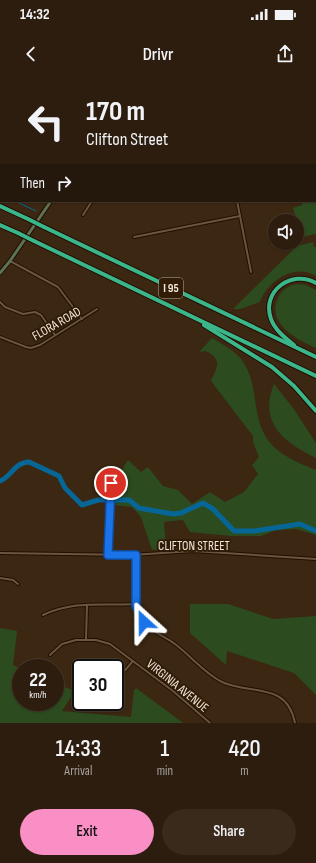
<!DOCTYPE html>
<style>
:root{--surface:#2d1d0e;--page:#392a1c;--text:#f1f3f6;--muted:#a7a29e;--line:#483b2e;--accent:#fa8fc6}
body{margin:0;font-family:"Sofia Sans Condensed",sans-serif;background:var(--page);color:var(--text);height:100vh;display:flex;flex-direction:column;font-size:15px;white-space:nowrap}
*{box-sizing:border-box;margin:0}
p{font-size:13px;color:var(--muted)}
.icon{flex:none;width:22px;height:22px;fill:none;stroke:currentColor;stroke-width:2;stroke-linecap:round;stroke-linejoin:round}
.map{position:relative;height:643px;overflow:hidden}
.details{display:flex;flex-direction:column;background:var(--surface);flex:1}
.details>*{flex:none}
.banner{position:absolute;left:0px;top:0px;width:316px;height:122px;box-shadow:0 1px 3px #0004,0 0 0 1px var(--line);background:#2d1d0e;color:var(--text);overflow:hidden}
.buttons{position:absolute;left:268px;top:134px;display:grid;gap:8px}
.buttons a{display:grid;place-items:center;width:36px;height:36px;border-radius:50%;background:var(--surface);box-shadow:0 1px 3px #0004,0 0 0 1px var(--line);font-size:20px}
.speed{position:absolute;left:12px;top:579px;display:flex;gap:8px;font-size:20px;font-weight:700;text-align:center}
.speed>*{display:grid;place-content:center;width:52px;height:52px;border-radius:50%;background:var(--surface);box-shadow:0 1px 3px #0004,0 0 0 1px var(--line);line-height:1}
.speed small{font-size:10px;font-weight:400}
.speed .limit{border:2px solid #111;border-radius:6px;background:#fff;color:#111}
.pin{position:absolute;display:grid;place-items:center;width:34px;height:34px;color:#fff;margin:-17px;border:2px solid #fff;border-radius:50%;box-shadow:0 1px 4px #0007}
.me{position:absolute;width:44px;margin:-22px;rotate:336deg;stroke-linejoin:round;filter:drop-shadow(0 0 3px #0008)}
.turn{display:flex;align-items:center;gap:14px;height:84px;padding:0 20px;font-size:18px}
.turn .icon{width:52px;height:52px;stroke-width:2.5}
.turn b{display:block;font-size:28px;line-height:34px}
.then{display:flex;align-items:center;height:38px;padding:0 20px;background:#0003;gap:8px;font-size:15px}
.eta{display:flex;justify-content:space-evenly;align-items:center;height:68px;text-align:center}
.eta b{font-size:24px;font-weight:600;line-height:28px}
.button{display:flex;gap:8px;margin-top:auto;padding:8px 20px}
.button a{flex:1;height:46px;border-radius:24px;background:var(--accent);color:#111;font-size:16px;font-weight:600;line-height:46px;text-align:center}
.button a+a{background:var(--page);color:var(--text)}
.status{display:flex;justify-content:space-between;align-items:center;height:28px;padding:0 20px;background:var(--surface);direction:ltr}
.status svg{height:11px;fill:currentColor}
header{display:flex;justify-content:space-between;align-items:center;height:52px;padding:0 20px;background:var(--surface);font-size:18px;font-weight:600}
.map>svg:first-child{display:block}
.green{fill:#2c4b1f}
.lines{fill:none;stroke-linecap:round;stroke-linejoin:round}
.stream{stroke:#066797;stroke-width:1}
.river{stroke:#066797;stroke-width:5}
.street-casing{stroke:#220f00;stroke-width:4}
.secondary-casing{stroke:#220f00;stroke-width:5}
.highway-casing{stroke:#220f00;stroke-width:6}
.street{stroke:#6c553e;stroke-width:2}
.secondary{stroke:#5d7255;stroke-width:3}
.highway{stroke:#3bb58a;stroke-width:4}
.highway-bridge-casing{stroke:#220f00;stroke-width:6;stroke-linecap:butt}
.highway-bridge{stroke:#3bb58a;stroke-width:4}
.route-casing{stroke:#114b97;stroke-width:10}
.route{stroke:#1a73e8;stroke-width:7}
.labels{text-anchor:middle;stroke-width:4;stroke-linejoin:round;paint-order:stroke}
.shield{fill:#311d07;stroke:#b9aa9a;stroke-width:1}
.shield-label{font-size:12px;font-weight:bold;fill:#f3e6d9}
.street-label{font-size:13px;fill:#f3e6d9;stroke:#311d07}
</style>
<div class="status"><b>14:32</b><svg viewBox="0 0 49 12"><path d="M0 12V9h3v3zM5 12V6h3v6zM10 12V3h3v9zM15 12V0h3v12zM26 1h20v11H26zM47 4h2v5h-2z"/></svg></div>
<header><svg class="icon" aria-label="back" viewBox="0 0 24 24"><path d="M15 5l-7 7 7 7"/></svg>Drivr<svg class="icon" aria-label="share" viewBox="0 0 24 24"><path d="M12 15V3M7 8l5-5 5 5M5 13v7h14v-7"/></svg></header>
<div class="map">
<svg width="316" height="643" viewBox="0 0 316 643">
<rect width="100%" height="100%" fill="#3c2712"/>
<g class="green">
<path d="M316 103V154L297 158V141L293 128 302 125V121H315Z"/>
<path d="M314 162 313 166 316 167V196C294 183 268 201 260 222L240 229H233L297 166Z"/>
<path d="M297 204 306 205 316 210V268C297 260 266 243 278 218 282 209 288 206 297 204Z"/>
<path d="M212 258C222 264 234 270 241 279 262 306 248 341 274 367 286 378 301 384 316 390V455L296 449 276 450 261 456H231L190 452 183 440 164 442 166 468 152 470 141 437 132 427 114 425C115 408 118 394 128 380L141 392 148 387 163 406 178 410 192 424 210 412 225 422 244 412 258 394 252 385 259 377 253 362V356L211 301C217 287 223 280 206 271L199 272Z"/>
<path d="M274 304 293 328 316 363V378C284 363 258 342 274 304Z"/>
<path d="M190 524H228L273 539 316 536V615L294 593 227 571 226 585 190 553Z"/>
<path d="M0 548 17 551 13 585 21 589V622H55V603L75 611 62 631 131 637 134 610 136 608 183 643H0Z"/>
</g>
<g class="lines">
<g class="stream">
<path d="M0 114 1 115"/>
<path d="M15 121 36 131"/>
</g>
<path class="river" d="M0 401C11 397 15 382 29 382L59 396 65 408 82 425 98 420H129L139 428 173 434 181 433 203 423 213 429 234 451H254L300 444 316 451"/>
<g class="street-casing">
<g id="street">
<path d="M131 0V1"/>
<path d="M0 105H1"/>
<path d="M237 121 251 192"/>
<path d="M83 135 92 121"/>
<path d="M134 157 240 136"/>
<path d="M10 181 58 207 82 239"/>
<path d="M0 222 5 227 23 234 35 232 41 235 55 255"/>
<path d="M0 257 26 267 31 268 40 265 97 229"/>
<path d="M0 473 132 475 193 471 316 479"/>
<path d="M108 475 111 403"/>
<path d="M136 475C136 493 131 520 140 536 147 550 162 555 175 564 191 576 204 593 222 602 250 615 287 601 295 643"/>
<path d="M0 498 13 500 18 504"/>
<path d="M43 535C76 520 101 526 136 524"/>
<path d="M86 560 87 525"/>
<path d="M50 575 62 564 76 560H96L110 564 173 611 210 643"/>
<path d="M115 602 133 581"/>
</g>
</g>
<g class="secondary-casing">
<g id="secondary">
<path d="M315 43 316 44"/>
<path d="M0 193 10 181 51 121"/>
</g>
</g>
<g class="highway-casing">
<g id="highway">
<path d="M0 126 28 139"/>
<path d="M0 145 18 153"/>
<path d="M44 147 316 277"/>
<path d="M34 161 316 296"/>
<path d="M204 245 272 287 294 306 316 331"/>
<path d="M294 265C285 258 275 250 271 239 261 211 292 189 316 203"/>
</g>
</g>
<use href="#street" class="street"/>
<use href="#secondary" class="secondary"/>
<use href="#highway" class="highway"/>
<g class="highway-bridge-casing">
<g id="highway-bridge">
<path d="M28 139 44 147"/>
<path d="M18 153 34 161"/>
</g>
</g>
<use href="#highway-bridge" class="highway-bridge"/>
</g>
<g class="lines">
<g class="route-casing">
<path id="route" d="M111 403 108 475H136V526L144 542"/>
</g>
<use href="#route" class="route"/>
</g>
<g class="labels">
<rect class="shield" x="159" y="198" width="24" height="20" rx="3"/>
<g class="shield-label">
<text x="171" y="212">I 95</text>
</g>
<g class="street-label">
<text transform="translate(56 243) rotate(-30)" y="5">FLORA ROAD</text>
<text x="194" y="470">CLIFTON STREET</text>
<text transform="translate(178 605) rotate(39)" y="5">VIRGINIA AVENUE</text>
</g>
</g>
</svg>
<div class="buttons">
<a><svg class="icon" aria-label="sound" viewBox="0 0 24 24"><path d="M4 9h4l5-4v14l-5-4H4zM17 9q2 3 0 6"/></svg></a>
</div>
<div class="speed"><div>22<small>km/h</small></div><div class="limit">30</div></div>
<div class="pin" style="left:111px;top:403px;background:#d93025"><svg class="icon" aria-label="arrive" viewBox="0 0 24 24"><path d="M6 21V4h12l-3 4 3 4H6"/></svg></div>
<svg class="me" style="left:144px;top:542px" viewBox="-20 -20 40 40"><path d="M0-17L14 15 0 8-14 15z" fill="#1a73e8" stroke="#fff" stroke-width="4"/></svg>
<div class="banner">
<div class="turn"><svg class="icon" aria-label="left" viewBox="0 0 24 24"><path d="M17 20v-9H6M10 6l-5 5 5 5"/></svg><div><b>170 m</b>Clifton Street</div></div>
<div class="then">Then<svg class="icon" aria-label="right" viewBox="0 0 24 24"><path d="M7 20v-9h11M14 6l5 5-5 5"/></svg></div>
</div>
</div>
<section class="details">
<div class="eta">
<div><b>14:33</b><p>Arrival</p></div>
<div><b>1</b><p>min</p></div>
<div><b>420</b><p>m</p></div>
</div>
<div class="button"><a>Exit</a><a>Share</a></div>
</section>
